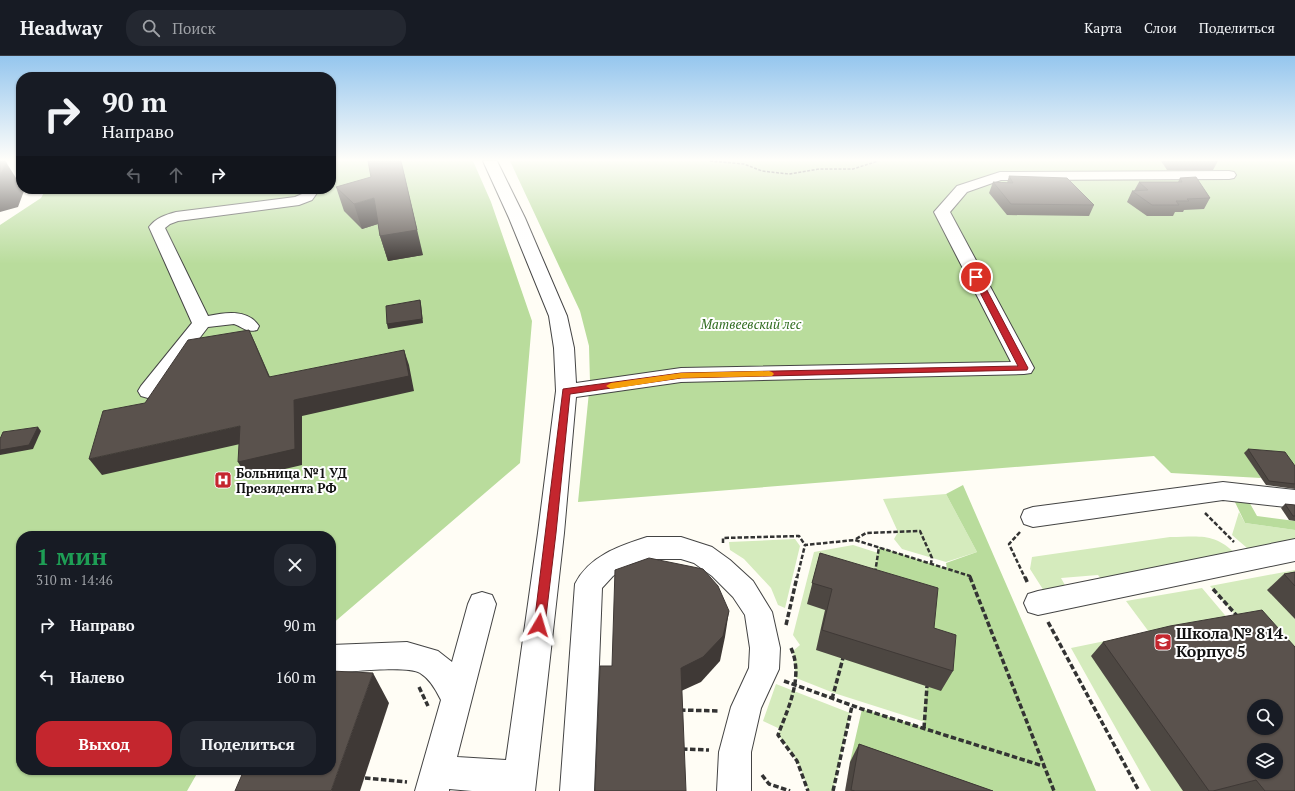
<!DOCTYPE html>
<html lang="ru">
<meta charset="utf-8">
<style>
:root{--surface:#171b24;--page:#242831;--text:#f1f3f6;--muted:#9ea1a6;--line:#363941;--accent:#c4262e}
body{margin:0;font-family:"PT Serif",serif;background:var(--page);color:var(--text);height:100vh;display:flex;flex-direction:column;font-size:15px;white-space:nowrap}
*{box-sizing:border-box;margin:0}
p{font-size:13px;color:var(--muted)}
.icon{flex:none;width:22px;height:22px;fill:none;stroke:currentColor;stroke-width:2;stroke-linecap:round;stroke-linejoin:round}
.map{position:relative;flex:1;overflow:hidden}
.drawer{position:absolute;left:16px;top:475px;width:320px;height:244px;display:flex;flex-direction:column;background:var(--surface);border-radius:16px;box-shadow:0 1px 3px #0004}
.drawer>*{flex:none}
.guide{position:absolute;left:16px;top:16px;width:320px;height:122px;border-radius:16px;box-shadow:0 1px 3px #0004;background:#171b24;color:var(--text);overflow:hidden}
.buttons{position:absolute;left:1247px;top:643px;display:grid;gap:8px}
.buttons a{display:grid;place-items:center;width:36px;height:36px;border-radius:50%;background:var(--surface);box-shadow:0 1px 3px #0004;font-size:20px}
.pin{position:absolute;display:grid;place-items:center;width:34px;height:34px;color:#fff;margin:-17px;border:2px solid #fff;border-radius:50%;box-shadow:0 1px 4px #0007}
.me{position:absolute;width:44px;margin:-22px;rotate:7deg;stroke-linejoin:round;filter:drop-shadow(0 0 3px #0008)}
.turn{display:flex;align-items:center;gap:14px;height:84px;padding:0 20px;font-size:18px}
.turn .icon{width:52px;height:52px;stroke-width:2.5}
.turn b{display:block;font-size:28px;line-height:34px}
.lanes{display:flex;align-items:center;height:38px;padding:0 20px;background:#0003;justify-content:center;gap:20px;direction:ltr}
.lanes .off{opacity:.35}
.round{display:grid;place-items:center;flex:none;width:42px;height:42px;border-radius:16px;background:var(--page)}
.head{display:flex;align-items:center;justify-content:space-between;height:68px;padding:0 20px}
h1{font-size:24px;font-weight:800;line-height:30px;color:#1e9e55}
.primary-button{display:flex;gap:8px;margin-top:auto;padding:8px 20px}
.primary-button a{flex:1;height:46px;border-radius:16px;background:var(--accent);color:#fff;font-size:16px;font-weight:800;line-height:46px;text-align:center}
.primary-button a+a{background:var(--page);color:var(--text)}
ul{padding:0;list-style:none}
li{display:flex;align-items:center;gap:12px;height:52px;padding:0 20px}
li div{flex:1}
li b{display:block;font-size:15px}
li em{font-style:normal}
header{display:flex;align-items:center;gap:24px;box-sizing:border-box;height:56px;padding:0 20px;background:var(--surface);border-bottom:1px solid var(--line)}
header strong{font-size:19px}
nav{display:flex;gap:22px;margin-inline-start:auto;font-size:14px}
.search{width:280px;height:36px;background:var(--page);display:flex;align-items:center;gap:10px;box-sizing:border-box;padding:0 14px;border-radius:16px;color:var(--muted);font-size:15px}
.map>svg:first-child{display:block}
.green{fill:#d5ebbd}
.forest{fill:#b9dc9c}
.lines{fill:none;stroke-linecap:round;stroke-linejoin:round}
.minor-casing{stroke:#444;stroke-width:2}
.path-far2{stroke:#333;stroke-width:1.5;stroke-dasharray:3 1.5;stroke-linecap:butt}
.path-far1{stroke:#333;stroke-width:2.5;stroke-dasharray:4.5 2;stroke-linecap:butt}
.path{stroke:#333;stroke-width:3.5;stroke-dasharray:5.5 2.5;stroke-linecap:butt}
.minor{fill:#fff;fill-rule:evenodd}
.wall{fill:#4d4742}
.shaded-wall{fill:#3f3936}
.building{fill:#5a524d;stroke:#3f3936;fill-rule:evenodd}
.route{fill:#c4262e;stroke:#7f191e}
.slow{fill:#f59e0b}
.labels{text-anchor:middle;stroke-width:4;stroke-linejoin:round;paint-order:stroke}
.park-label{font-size:13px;font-style:italic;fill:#2f6b1f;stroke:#fff}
.poi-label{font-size:13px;font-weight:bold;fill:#111;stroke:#fff;text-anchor:start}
.near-poi-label{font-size:16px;font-weight:bold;fill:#111;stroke:#fff;text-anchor:start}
</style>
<header>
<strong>Headway</strong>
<div class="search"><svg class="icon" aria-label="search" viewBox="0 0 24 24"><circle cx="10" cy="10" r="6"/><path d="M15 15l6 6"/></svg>Поиск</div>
<nav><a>Карта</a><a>Слои</a><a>Поделиться</a></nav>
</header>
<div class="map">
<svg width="1295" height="735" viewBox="0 0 1295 735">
<rect width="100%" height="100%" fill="#fffdf5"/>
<g class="green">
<path d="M946 438 977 496 946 506 902 493 894 483 898 476 883 443Z"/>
<path d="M1239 456 1245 467 1295 474V494L1265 500 1247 492 1232 479Z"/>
<path d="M1170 481C1199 481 1213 476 1236 498L1104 527 1098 519 1061 522 1066 531 1044 535 1030 513 1032 501Z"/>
<path d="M795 483 800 490 785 552 778 549 771 532 744 503 730 494 729 486Z"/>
<path d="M853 489 878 497 873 536 825 554 927 630 925 666 834 637 796 622 793 595 800 589 793 579 814 496Z"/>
<path d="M1295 514V626L1210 530Z"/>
<path d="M1202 532 1235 571 1183 735H1151L1071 592 1149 576 1126 545Z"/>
<path d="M776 628 850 657 833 735H808C802 711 794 698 778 679L780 673 763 665Z"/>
</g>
<g class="forest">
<path d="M331 105H473L491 146 532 265 520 407 331 569V480H21V714H199L187 735H0V169L41 142 46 133H331Z"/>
<path d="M510 105H1295V419L1245 397 1261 422 1171 417 1154 400 578 446 590 326 589 290 580 255Z"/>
<path d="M963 429 1096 735H932L850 706 862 653 924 672 927 630 941 634 873 536 879 491 947 513 946 507 977 496 946 438Z"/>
<path d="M1233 442 1248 444 1257 460 1295 465V474L1245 467Z"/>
</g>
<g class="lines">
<g class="minor-casing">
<g id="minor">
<path d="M483 105H497L525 162 567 260 574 292 576 327 681 312 1011 306 934 156 957 130 1000 116 1229 115 1234 116 1236 119 1234 122 1229 123 1001 124 967 136 950 156 1034 312 1031 317 1024 318 681 326 576 341 564 477 535 735H472L449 733V735H415L441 644C436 634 430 623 420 617 407 609 349 616 331 617V589L407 586 438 595 452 606 468 548 472 539 482 536 492 539 496 548 457 701 506 704 538 477 556 335 554 292 549 260 509 162Z"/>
<path d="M302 133H316L317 137 312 144 299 149 178 165 170 168 165 172 208 260C226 256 248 253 259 270L257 274C246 277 243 271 234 268L208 271 155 340 148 342 141 340 138 335 141 330 192 267 149 171C156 162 165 159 176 156L295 141 302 138Z"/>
<path d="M1223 426 1295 434V452L1223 444 1033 471 1024 468 1021 461 1024 454 1033 451Z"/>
<path d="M647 481H681L712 491 730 504 753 525 772 556 780 592 779 613 761 652 751 696V735H717L719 696 731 651 749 612 750 592 745 559 733 541 712 520 694 507 681 503H647L632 508 613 520 602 532 594 735H560L575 528C589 500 619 490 647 481Z"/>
<path d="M1295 483V505L1038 559 1028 556 1024 547 1028 538 1038 535Z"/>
</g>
</g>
<path class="path-far2" d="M710 105 744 108 762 115 789 118 819 113H853L878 105"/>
<g class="path-far1">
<path d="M1205 457 1234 486"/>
<path d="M1020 476 1009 488 1025 522"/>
<path d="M856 483 866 477 920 475 932 502 931 507"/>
<path d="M723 487V482L799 480 805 489"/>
<path d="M875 517 879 491"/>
<path d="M797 522 805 489 855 484 970 520 971 522"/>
</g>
<g class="path">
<path d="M970 521 1054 735"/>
<path d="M1025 521 1028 528"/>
<path d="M1213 533 1238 561"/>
<path d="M1048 566 1139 735"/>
<path d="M786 569 797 521"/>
<path d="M791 592C804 621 788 652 778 679L797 705 808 735"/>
<path d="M784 625 862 653 1043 710"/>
<path d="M419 631 428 650"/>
<path d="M832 643 843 602"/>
<path d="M680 654 720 655"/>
<path d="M924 672 927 630"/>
<path d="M682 693 709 694"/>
<path d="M762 719 769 728 790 735"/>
<path d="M365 722 407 726"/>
<path d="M833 735 852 650"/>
</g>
<use href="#minor" class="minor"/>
</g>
<g class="wall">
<path d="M1161 105H1218L1213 114H1167Z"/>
<path d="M1009 120 1094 149 1089 160 1007 159 989 137 993 126 1007 127Z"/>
<path d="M1180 122 1210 142 1204 153 1184 154 1183 156H1175L1173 160H1147L1127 146 1132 135H1134L1139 126H1178Z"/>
<path d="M336 131 423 199 388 205 380 180 378 168 362 173 344 155Z"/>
<path d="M1248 393 1295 410V433L1266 429 1244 397Z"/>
<path d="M1285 448 1295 449V465L1289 464 1281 452Z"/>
<path d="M820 497 934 572 953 615 941 635 816 594 825 554 807 548Z"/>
<path d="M1295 516V563L1267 534 1284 518Z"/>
<path d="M1103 586 1295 735H1183L1091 600Z"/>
<path d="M859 688 993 735H845L850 706Z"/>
</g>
<g class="shaded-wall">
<path d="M401 105 423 199 388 205 380 180Z"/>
<path d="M6 106 21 130V133H23L24 135 18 151 0 156V120Z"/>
<path d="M374 142 381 167 362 173 354 148Z"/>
<path d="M420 244 421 248 423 267 388 273 387 268Z"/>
<path d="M249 274 256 289 277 337 269 321Z"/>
<path d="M404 294 409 309 414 335 302 360V409L247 422 238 406 294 344Z"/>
<path d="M240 370 249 386 102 419 89 403Z"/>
<path d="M38 371 41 375 33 393 0 399V394Z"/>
<path d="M729 555 725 581 720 605 701 626 679 636 681 612Z"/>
<path d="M373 617 389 647 360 735H331Z"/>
</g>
<g class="building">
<path d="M0 105H4L6 106 0 120Z"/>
<path d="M368 105H401L417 174 380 180 374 142 354 148 336 131 371 121Z"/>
<path d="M1009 120 1067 122 1094 149 1011 148 993 126 1013 127Z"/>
<path d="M1196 121 1210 142 1187 143 1189 145H1176L1179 149H1152L1132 135 1148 134 1139 126H1182L1180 122Z"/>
<path d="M420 244 422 263 387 268 386 250Z"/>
<path d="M249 274 269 321 404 294 409 320 294 344 295 393 238 406 240 370 89 403 103 355 145 347 188 284Z"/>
<path d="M38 371 29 389 0 394V383L3 376Z"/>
<path d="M1248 393 1285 396 1295 410V428L1269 425Z"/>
<path d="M1285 448 1295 449V460H1293Z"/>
<path d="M820 497 938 532 934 572 956 579 953 615 822 574 832 533 812 527Z"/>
<path d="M649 502 703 513 718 530 729 555 723 580 703 601 681 612 686 735H595L600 610H612L615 514Z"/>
<path d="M1295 516V530L1284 518Z"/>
<path d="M1262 554 1295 591V735H1265L1256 724 1213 735H1209L1103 586 1170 570ZM1254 650H1276V672H1254ZM1254 694H1276V716H1254Z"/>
<path d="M331 615 373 617 331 735H235L244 714H331Z"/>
<path d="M859 688 993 735H855L851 734Z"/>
</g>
<linearGradient id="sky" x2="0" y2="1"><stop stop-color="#95c6ee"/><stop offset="0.5" stop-color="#fffefa"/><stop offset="1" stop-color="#fffefa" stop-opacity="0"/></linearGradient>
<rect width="1295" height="208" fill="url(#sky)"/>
<path class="route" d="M976 219 980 221 1028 312 1027 314 681 322 570 338 556 477 545 569 544 573 539 574 535 573 534 569 563 333 681 317 1018 310 972 221Z"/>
<path class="slow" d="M769 315 772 316 774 318 772 320 681 322 611 333 606 330 611 327 681 317Z"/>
<defs>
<g id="hospital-square" transform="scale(0.9)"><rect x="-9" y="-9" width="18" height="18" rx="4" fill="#c4262e" stroke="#fff"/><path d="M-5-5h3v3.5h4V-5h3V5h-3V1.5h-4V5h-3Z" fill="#fff"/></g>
<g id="school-square" transform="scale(0.9)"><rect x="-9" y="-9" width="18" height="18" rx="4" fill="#c4262e" stroke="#fff"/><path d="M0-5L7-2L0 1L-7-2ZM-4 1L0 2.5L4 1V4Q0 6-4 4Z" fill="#fff"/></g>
</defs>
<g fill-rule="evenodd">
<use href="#hospital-square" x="223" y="424"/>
<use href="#school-square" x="1163" y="586"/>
</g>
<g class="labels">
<g class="park-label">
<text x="751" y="273">Матвеевский лес</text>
</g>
<g class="poi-label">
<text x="236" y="422">Больница №1 УД<tspan x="236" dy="15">Президента РФ</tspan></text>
</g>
<g class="near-poi-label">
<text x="1176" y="583">Школа № 814.<tspan x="1176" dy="18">Корпус 5</tspan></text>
</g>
</g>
</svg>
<div class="buttons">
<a><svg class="icon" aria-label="search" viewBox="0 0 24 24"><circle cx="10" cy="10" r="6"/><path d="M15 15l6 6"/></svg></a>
<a><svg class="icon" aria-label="layers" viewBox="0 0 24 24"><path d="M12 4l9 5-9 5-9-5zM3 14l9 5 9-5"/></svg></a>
</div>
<div class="pin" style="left:976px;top:221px;background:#d93025"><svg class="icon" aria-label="arrive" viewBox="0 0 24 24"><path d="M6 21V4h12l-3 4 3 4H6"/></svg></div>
<svg class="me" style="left:539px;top:569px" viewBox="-20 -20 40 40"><path d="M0-17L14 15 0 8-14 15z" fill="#c4262e" stroke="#fff" stroke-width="4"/></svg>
<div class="guide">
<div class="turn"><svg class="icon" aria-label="right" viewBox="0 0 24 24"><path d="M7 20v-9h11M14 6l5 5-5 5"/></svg><div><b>90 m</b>Направо</div></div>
<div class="lanes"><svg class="icon off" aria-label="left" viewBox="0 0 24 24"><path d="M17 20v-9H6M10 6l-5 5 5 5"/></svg><svg class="icon off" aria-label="ahead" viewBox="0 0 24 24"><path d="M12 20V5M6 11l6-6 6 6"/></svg><svg class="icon" aria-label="right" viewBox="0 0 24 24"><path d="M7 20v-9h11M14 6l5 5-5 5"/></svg></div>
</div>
<section class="drawer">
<div class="head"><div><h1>1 мин</h1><p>310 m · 14:46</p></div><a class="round"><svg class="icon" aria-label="close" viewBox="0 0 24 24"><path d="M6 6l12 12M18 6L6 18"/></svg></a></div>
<ul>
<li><svg class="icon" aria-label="right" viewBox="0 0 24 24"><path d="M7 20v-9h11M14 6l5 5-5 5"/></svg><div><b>Направо</b></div><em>90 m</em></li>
<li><svg class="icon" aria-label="left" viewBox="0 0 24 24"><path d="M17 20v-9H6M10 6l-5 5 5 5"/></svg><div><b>Налево</b></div><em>160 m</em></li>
</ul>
<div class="primary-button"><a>Выход</a><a>Поделиться</a></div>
</section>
</div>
